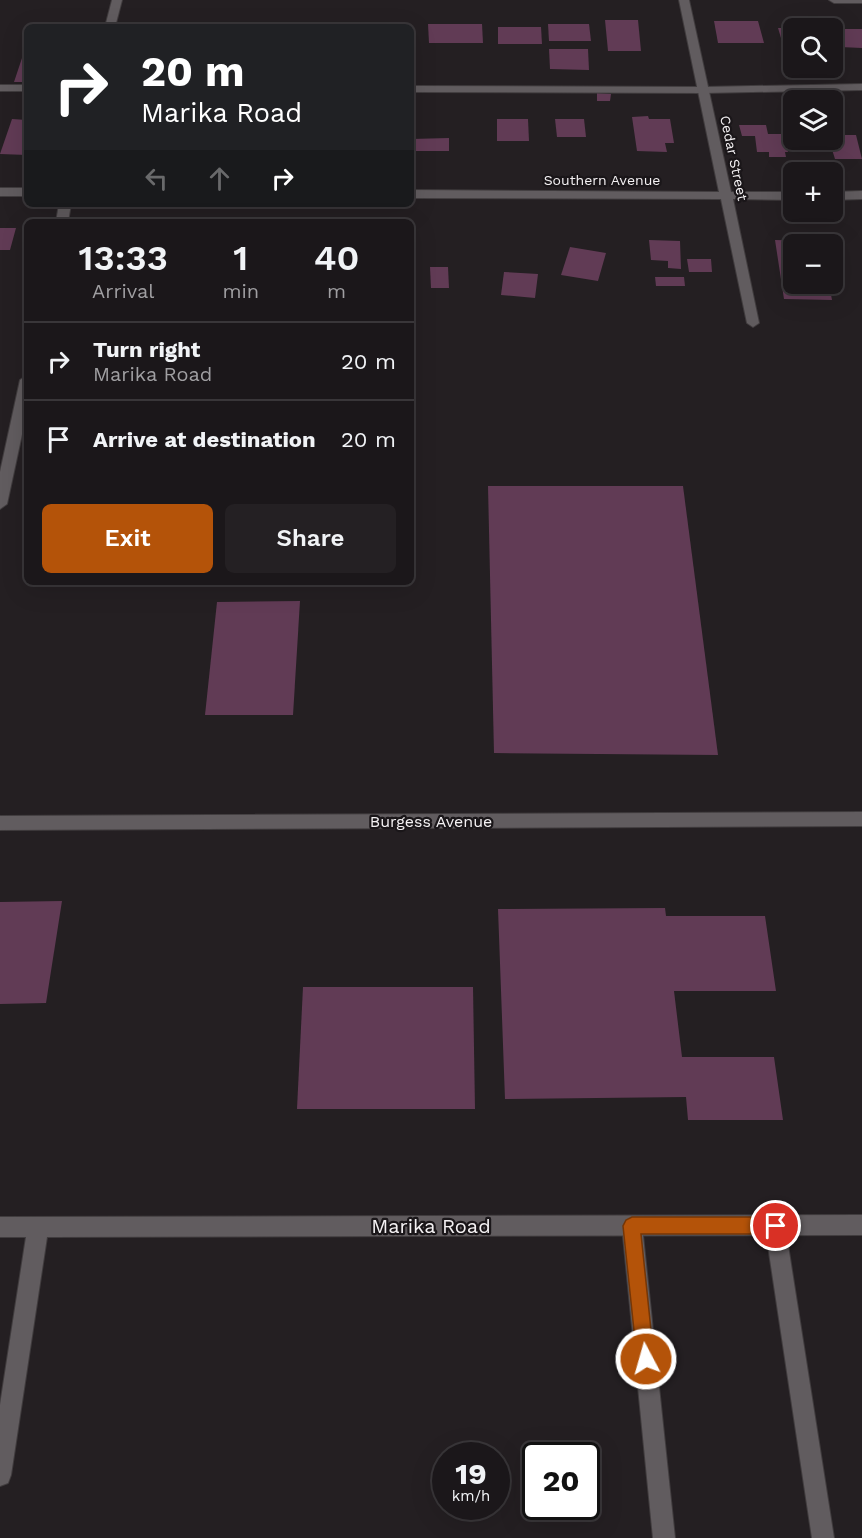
<!DOCTYPE html>
<meta charset="utf-8">
<style>
:root{--surface:#1b171a;--page:#242023;--text:#f1f3f6;--muted:#a09fa2;--line:#393639;--accent:#b45309}
body{margin:0;font-family:"Work Sans",sans-serif;background:var(--page);color:var(--text);height:100vh;display:flex;flex-direction:column;font-size:22px;white-space:nowrap}
*{box-sizing:border-box;margin:0}
p{font-size:20px;color:var(--muted)}
.icon{flex:none;width:33px;height:33px;fill:none;stroke:currentColor;stroke-width:2;stroke-linecap:round;stroke-linejoin:round}
.map{position:relative;flex:1;overflow:hidden}
.sheet{position:absolute;left:24px;top:219px;width:390px;height:366px;display:flex;flex-direction:column;background:var(--surface);border-radius:9px;box-shadow:0 6px 24px #0002,0 0 0 2px var(--line)}
.sheet>*{flex:none}
.banner{position:absolute;left:24px;top:24px;width:390px;height:183px;border-radius:9px;box-shadow:0 6px 24px #0002,0 0 0 2px var(--line);background:#202124;color:#fff;overflow:hidden}
.controls{position:absolute;left:783px;top:18px;display:grid;gap:12px}
.controls a{display:grid;place-items:center;width:60px;height:60px;border-radius:9px;background:var(--surface);box-shadow:0 6px 24px #0002,0 0 0 2px var(--line);font-size:30px}
.speed{position:absolute;left:432px;top:1442px;display:flex;gap:12px;font-size:30px;font-weight:700;text-align:center}
.speed>*{display:grid;place-content:center;width:78px;height:78px;border-radius:50%;background:var(--surface);box-shadow:0 6px 24px #0002,0 0 0 2px var(--line);line-height:1}
.speed small{font-size:15px;font-weight:400}
.speed .limit{border:3px solid #111;border-radius:9px;background:#fff;color:#111}
.pin{position:absolute;display:grid;place-items:center;width:51px;height:51px;color:#fff;margin:-26px;border:3px solid #fff;border-radius:50%;box-shadow:0 2px 6px #0007}
.me{position:absolute;width:66px;margin:-33px;rotate:354deg;stroke-linejoin:round;filter:drop-shadow(0 0 4px #0008)}
.turn{display:flex;align-items:center;gap:21px;height:126px;padding:0 18px;font-size:27px}
.turn .icon{width:78px;height:78px;stroke-width:2.5}
.turn b{display:block;font-size:42px;line-height:51px}
.lanes{display:flex;align-items:center;height:57px;padding:0 18px;background:#0003;justify-content:center;gap:30px;direction:ltr}
.lanes .off{opacity:.35}
.eta{display:flex;justify-content:space-evenly;align-items:center;height:102px;text-align:center}
.eta b{font-size:36px;font-weight:600;line-height:42px}
.primary-button{display:flex;gap:12px;margin-top:auto;padding:12px 18px}
.primary-button a{flex:1;height:69px;border-radius:9px;background:var(--accent);color:#fff;font-size:24px;font-weight:600;line-height:69px;text-align:center}
.primary-button a+a{background:var(--page);color:var(--text)}
ul{padding:0;list-style:none}
li{display:flex;align-items:center;gap:18px;height:78px;padding:0 18px;border-top:2px solid var(--line)}
li div{flex:1}
li b{display:block;font-size:22px}
li em{font-style:normal}
.map>svg:first-child{display:block}
.building{fill:#613b55}
.lines{fill:none;stroke-linecap:round;stroke-linejoin:round}
.service-casing{stroke:#403c3e;stroke-width:2}
.minor-casing{stroke:#403c3e;stroke-width:2}
.service{fill:#615c5f;fill-rule:evenodd}
.minor{fill:#615c5f;fill-rule:evenodd}
.route{fill:#b45309;stroke:#753606;stroke-width:1.5}
.labels{text-anchor:middle;stroke-width:4.5;stroke-linejoin:round;paint-order:stroke}
.far-street-label{font-size:14px;fill:#f4f1f3;stroke:#1a1619}
.street-label{font-size:16px;fill:#f4f1f3;stroke:#1a1619}
.near-street-label{font-size:20px;fill:#f4f1f3;stroke:#1a1619}
</style>
<div class="map">
<svg width="862" height="1538" viewBox="0 0 862 1538">
<rect width="100%" height="100%" fill="#241f22"/>
<g class="building">
<path d="M605 20H638L641 51H608Z"/>
<path d="M714 21H758L764 43H718Z"/>
<path d="M270 23 304 24 303 27H269Z"/>
<path d="M428 24H482L483 43H429Z"/>
<path d="M548 24H589L591 41H549Z"/>
<path d="M498 27H541L542 44H498Z"/>
<path d="M778 28H794V47L784 48Z"/>
<path d="M835 29H862V48L840 47Z"/>
<path d="M549 49H588L589 70 550 69Z"/>
<path d="M22 58H27V82H14Z"/>
<path d="M597 93 611 94 610 101H597Z"/>
<path d="M648 116 649 119H670L674 143H665L667 152 637 151 632 117Z"/>
<path d="M12 119 27 120V155L0 154Z"/>
<path d="M497 119H528L529 141H497Z"/>
<path d="M555 119H584L586 137H557Z"/>
<path d="M739 125H766L768 134H785L788 152H785L786 157H769V152H757L755 136H742Z"/>
<path d="M832 135H856L862 159H835L829 140H832Z"/>
<path d="M449 138V151H411V139Z"/>
<path d="M0 228H16L10 250H0Z"/>
<path d="M649 240 680 241 681 269 668 268V261L651 260Z"/>
<path d="M775 240 821 241 822 244H794V284H829L832 300 784 299Z"/>
<path d="M570 247 606 253 598 281 561 275Z"/>
<path d="M687 259H711L712 272H689Z"/>
<path d="M430 267H448L449 288H431Z"/>
<path d="M504 272 538 274 535 298 501 295Z"/>
<path d="M655 277H684L685 286H656Z"/>
<path d="M488 486H683L718 755 494 753Z"/>
<path d="M300 601 293 715H205L217 602Z"/>
<path d="M62 901 46 1003 0 1004V902Z"/>
<path d="M665 908 666 916H765L776 991H674L682 1057H774L783 1120H688L686 1097 505 1099 498 909Z"/>
<path d="M303 987H473L475 1109H297Z"/>
</g>
<g class="lines">
<g class="service-casing">
<g id="service">
<path d="M862 84V90L704 93 411 92V86L704 87Z"/>
<rect x="0" y="85" width="27" height="6"/>
<path d="M632 1216 639 1219 642 1226 675 1538H653L622 1226 625 1219Z"/>
<path d="M775 1216 782 1219 785 1226 834 1538H812L765 1226 768 1219Z"/>
</g>
</g>
<g class="minor-casing">
<g id="minor">
<path d="M112 0H122L115 27H105Z"/>
<path d="M679 0H689L731 192H794V200L733 199 759 323 753 327 747 323 721 199 411 198V190L719 192Z"/>
<path d="M829 0H862V3H834Z"/>
<rect x="0" y="188" width="27" height="8"/>
<path d="M862 191V199L832 200V192Z"/>
<path d="M59 204H71L68 222H56Z"/>
<path d="M27 375V411L7 504 0 509V472L20 380Z"/>
<path d="M862 812V826L0 830V816Z"/>
<path d="M862 1215V1235L47 1237 11 1475 8 1483 0 1486V1405L26 1237H0V1217Z"/>
</g>
</g>
<use href="#service" class="service"/>
<use href="#minor" class="minor"/>
</g>
<path class="route" d="M632 1217H776L781 1220 784 1226 781 1231 776 1234H641L654 1359 652 1366 646 1368 639 1366 637 1359 623 1226 626 1220Z"/>
<g class="labels">
<g class="far-street-label">
<text transform="translate(734 158) rotate(78)" y="5">Cedar Street</text>
<text x="602" y="185">Southern Avenue</text>
</g>
<g class="street-label">
<text x="431" y="827">Burgess Avenue</text>
</g>
<g class="near-street-label">
<text x="431" y="1233">Marika Road</text>
</g>
</g>
</svg>
<div class="controls">
<a><svg class="icon" aria-label="search" viewBox="0 0 24 24"><circle cx="10" cy="10" r="6"/><path d="M15 15l6 6"/></svg></a>
<a><svg class="icon" aria-label="layers" viewBox="0 0 24 24"><path d="M12 4l9 5-9 5-9-5zM3 14l9 5 9-5"/></svg></a>
<a>+</a>
<a>−</a>
</div>
<div class="speed"><div>19<small>km/h</small></div><div class="limit">20</div></div>
<div class="pin" style="left:776px;top:1226px;background:#d93025"><svg class="icon" aria-label="arrive" viewBox="0 0 24 24"><path d="M6 21V4h12l-3 4 3 4H6"/></svg></div>
<svg class="me" style="left:646px;top:1359px" viewBox="-20 -20 40 40"><circle r="17" fill="#b45309" stroke="#fff" stroke-width="3"/><path d="M0-11L8 9 0 5-8 9z" fill="#fff"/></svg>
<div class="banner">
<div class="turn"><svg class="icon" aria-label="right" viewBox="0 0 24 24"><path d="M7 20v-9h11M14 6l5 5-5 5"/></svg><div><b>20 m</b>Marika Road</div></div>
<div class="lanes"><svg class="icon off" aria-label="left" viewBox="0 0 24 24"><path d="M17 20v-9H6M10 6l-5 5 5 5"/></svg><svg class="icon off" aria-label="ahead" viewBox="0 0 24 24"><path d="M12 20V5M6 11l6-6 6 6"/></svg><svg class="icon" aria-label="right" viewBox="0 0 24 24"><path d="M7 20v-9h11M14 6l5 5-5 5"/></svg></div>
</div>
<section class="sheet">
<div class="eta">
<div><b>13:33</b><p>Arrival</p></div>
<div><b>1</b><p>min</p></div>
<div><b>40</b><p>m</p></div>
</div>
<ul>
<li><svg class="icon" aria-label="right" viewBox="0 0 24 24"><path d="M7 20v-9h11M14 6l5 5-5 5"/></svg><div><b>Turn right</b><p>Marika Road</p></div><em>20 m</em></li>
<li><svg class="icon" aria-label="arrive" viewBox="0 0 24 24"><path d="M6 21V4h12l-3 4 3 4H6"/></svg><div><b>Arrive at destination</b></div><em>20 m</em></li>
</ul>
<div class="primary-button"><a>Exit</a><a>Share</a></div>
</section>
</div>
